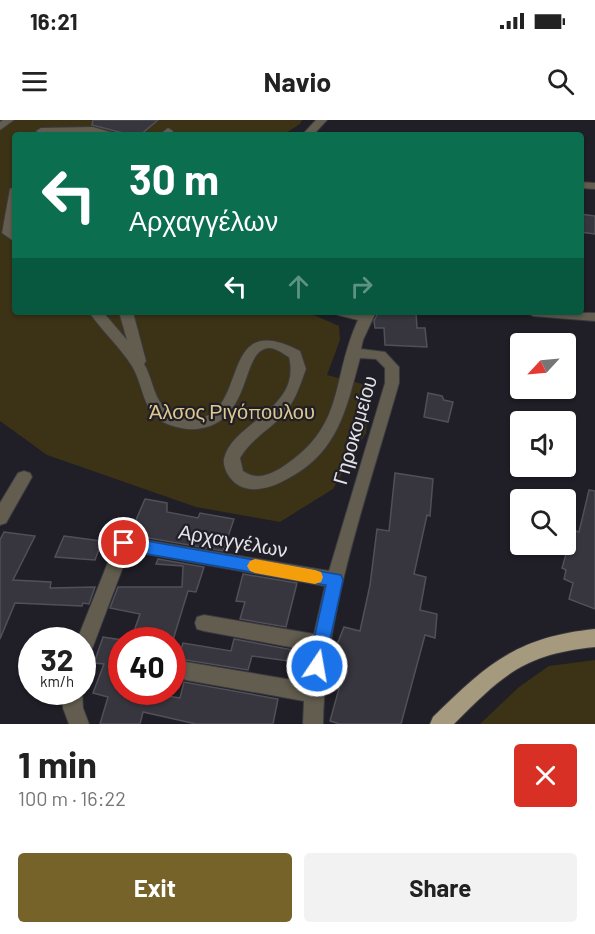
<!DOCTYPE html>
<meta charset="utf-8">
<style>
:root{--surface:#fff;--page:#f2f2f2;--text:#222;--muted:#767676;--accent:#75632a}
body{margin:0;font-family:Barlow,sans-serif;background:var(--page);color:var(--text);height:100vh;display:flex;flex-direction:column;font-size:22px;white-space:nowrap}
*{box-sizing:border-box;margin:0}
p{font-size:20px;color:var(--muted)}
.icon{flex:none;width:33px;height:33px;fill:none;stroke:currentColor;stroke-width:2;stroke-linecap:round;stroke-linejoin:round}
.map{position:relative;height:604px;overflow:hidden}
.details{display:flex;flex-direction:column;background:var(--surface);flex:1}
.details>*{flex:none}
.hud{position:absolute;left:12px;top:12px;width:572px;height:183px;border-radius:6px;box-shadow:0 2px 4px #0004;background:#0b6e4f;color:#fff;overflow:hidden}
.needle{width:39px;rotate:244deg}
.tools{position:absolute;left:510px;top:213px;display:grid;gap:12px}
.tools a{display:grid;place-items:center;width:66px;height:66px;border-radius:6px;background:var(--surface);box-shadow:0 2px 4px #0004;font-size:30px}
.speed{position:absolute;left:18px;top:507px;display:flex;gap:12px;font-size:30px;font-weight:700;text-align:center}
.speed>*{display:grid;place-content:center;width:78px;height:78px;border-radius:50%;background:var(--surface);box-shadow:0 2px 4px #0004;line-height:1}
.speed small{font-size:15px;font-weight:400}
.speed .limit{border:9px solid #d22;background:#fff;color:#111}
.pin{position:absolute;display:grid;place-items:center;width:51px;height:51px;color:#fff;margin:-26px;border:3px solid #fff;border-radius:50%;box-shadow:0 2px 6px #0007}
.me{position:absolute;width:66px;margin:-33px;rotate:12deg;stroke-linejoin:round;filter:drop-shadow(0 0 4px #0008)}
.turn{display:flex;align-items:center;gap:21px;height:126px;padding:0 18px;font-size:27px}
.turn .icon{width:78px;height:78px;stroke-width:2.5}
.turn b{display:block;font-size:42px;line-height:51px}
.lanes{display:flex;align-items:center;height:57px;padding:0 18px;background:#0003;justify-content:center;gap:30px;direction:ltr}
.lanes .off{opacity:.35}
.round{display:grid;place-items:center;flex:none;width:63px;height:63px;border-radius:6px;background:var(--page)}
.head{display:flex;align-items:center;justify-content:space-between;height:102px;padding:0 18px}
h1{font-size:36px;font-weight:700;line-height:45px}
.button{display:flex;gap:12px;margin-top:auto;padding:12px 18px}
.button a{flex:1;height:69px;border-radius:6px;background:var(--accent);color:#fff;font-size:24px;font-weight:700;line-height:69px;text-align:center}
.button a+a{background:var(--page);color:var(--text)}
.status{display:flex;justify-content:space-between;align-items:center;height:42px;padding:0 30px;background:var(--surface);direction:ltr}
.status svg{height:16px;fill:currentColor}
header{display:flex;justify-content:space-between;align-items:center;height:78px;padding:0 18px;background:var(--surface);font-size:27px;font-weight:700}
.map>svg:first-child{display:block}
.green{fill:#3c3216}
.building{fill:#37363e;stroke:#515058;stroke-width:1.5}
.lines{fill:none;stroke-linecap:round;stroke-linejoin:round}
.minor-casing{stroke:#3b3a41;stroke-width:2}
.major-casing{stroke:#3b3a41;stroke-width:2}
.minor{fill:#625d4f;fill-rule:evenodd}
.major{fill:#a59a7d;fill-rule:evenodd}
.route{fill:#1a73e8;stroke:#114b97;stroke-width:1.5}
.slow{fill:#f59e0b}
.labels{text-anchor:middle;stroke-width:4.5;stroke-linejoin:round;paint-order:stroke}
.park-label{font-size:20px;fill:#dec88d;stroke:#201e26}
.street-label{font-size:20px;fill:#e4e3e8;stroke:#201e26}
</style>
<div class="status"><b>16:21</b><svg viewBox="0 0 49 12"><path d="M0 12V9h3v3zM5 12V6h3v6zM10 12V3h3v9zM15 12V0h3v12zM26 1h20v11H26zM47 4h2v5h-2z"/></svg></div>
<header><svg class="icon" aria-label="menu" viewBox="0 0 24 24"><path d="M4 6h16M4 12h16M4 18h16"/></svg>Navio<svg class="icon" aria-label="search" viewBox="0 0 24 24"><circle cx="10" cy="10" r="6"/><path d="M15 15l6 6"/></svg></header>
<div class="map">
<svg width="595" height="604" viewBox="0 0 595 604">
<rect width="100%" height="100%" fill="#201e26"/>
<g class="green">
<path d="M0 0H302L300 4 283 15H15V192H307L339 206 340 220 327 255 370 266 366 313 333 369 280 402 196 387 47 335 0 301Z"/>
<path d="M595 540V604H480L519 567 549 546Z"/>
</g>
<g class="building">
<path d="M93 0H158L140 15H131L92 5Z"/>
<path d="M580 94 595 96V114L580 112Z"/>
<path d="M386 192H416L417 208H425L427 227 385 225 384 208H375L374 201 378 193Z"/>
<path d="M428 273 442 276 444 280 453 282 448 302 424 297Z"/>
<path d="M395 353 433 359 430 396 427 395 414 454 426 457 420 490 437 494 435 518 425 515 401 604H340L330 601 345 547 331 540 344 507 360 511 370 465 377 409 389 411Z"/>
<path d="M589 370 595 371V489L569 479 573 463 564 459 566 450 562 448 573 410 579 412Z"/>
<path d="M145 379 167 383V392L198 398 200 393 234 399 223 431 137 416 140 406 136 400Z"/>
<path d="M4 412 35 416 13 460 51 462 50 468 95 467 89 484 83 483 82 486 15 483 0 519V420Z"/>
<path d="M64 416 102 421 95 440 55 437Z"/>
<path d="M158 439 204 447 196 472 188 471 173 520H131L140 494 110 488 118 467H182L183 446 156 444Z"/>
<path d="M243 454 297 463 286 507 240 499 245 482 236 481Z"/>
<path d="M103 517 122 520V572H148V573L180 578 184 562 278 579 273 604H196L143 592 140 604H100L108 577 93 573 104 544 94 543Z"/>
<path d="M234 519 304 532 303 543 252 536 248 550 186 540 176 544 183 523 231 531Z"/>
</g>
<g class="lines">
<g class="minor-casing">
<g id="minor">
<path d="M3 0H14L0 10V2Z"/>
<path d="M316 0H327L313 15H302Z"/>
<path d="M93 7 120 15 41 14 36 11 41 8Z"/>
<path d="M168 8 173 11 170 15H159Z"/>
<path d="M580 62 595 63V69L580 68Z"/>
<path d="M15 66V122L2 113 10 69Z"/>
<path d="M89 192H103L127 220 119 192H133L146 241 144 244C152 257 153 275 163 286 170 295 181 298 192 299 252 299 215 186 300 231L306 249C300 265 295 282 283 295 269 310 250 320 240 338L243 351C256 360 267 356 281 348 347 306 330 261 358 200L338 195 336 192H376L363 220 361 229 385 232 399 247V263C368 373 325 490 323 604H303L304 581 186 560 179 557 176 551 179 545 186 542 304 562 311 531 204 511 197 509 195 503 197 497 204 495 314 514 325 466 129 431 89 537 82 540V520H77L122 407 124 402 130 400 136 402 138 407 134 418 329 451 385 263V248L376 239 360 238C346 289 339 332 287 359 268 370 240 377 227 353 225 348 223 344 224 339 232 302 302 290 289 237 282 233 275 227 268 228 240 231 253 303 197 309 188 310 179 308 170 305 142 296 145 268 132 246 120 227 102 211 89 192Z"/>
<path d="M526 192 595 193V201L533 196Z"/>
<path d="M24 351 30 353 32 357 6 403 0 405V383L18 353Z"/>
<path d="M62 572H82L83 588 89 604H69L63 588Z"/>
</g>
</g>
<g class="major-casing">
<path id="major" d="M595 509V527C524 534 503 555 454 604H430L433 597C487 544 517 517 595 509Z"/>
</g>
<use href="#minor" class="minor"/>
<use href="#major" class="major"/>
</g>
<path class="route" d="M124 417 341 455 343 460 323 552 317 554 310 552 308 546 326 465 124 430 118 428 116 423 118 419Z"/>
<path class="slow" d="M255 439 315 450 321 452 323 457 321 462 315 464 255 453 250 451 247 446 250 441Z"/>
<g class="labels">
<g class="park-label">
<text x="232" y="299">Άλσος Ριγόπουλου</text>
</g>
<g class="street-label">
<text transform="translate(355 310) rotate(-74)" y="7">Γηροκομείου</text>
<text transform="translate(233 421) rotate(10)" y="7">Αρχαγγέλων</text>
</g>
</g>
</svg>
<div class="tools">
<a><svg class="needle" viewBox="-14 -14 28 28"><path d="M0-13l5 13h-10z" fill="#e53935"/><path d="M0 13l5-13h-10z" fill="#767676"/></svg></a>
<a><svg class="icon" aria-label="sound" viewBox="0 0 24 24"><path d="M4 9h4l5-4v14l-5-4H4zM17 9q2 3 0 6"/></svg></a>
<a><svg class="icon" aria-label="search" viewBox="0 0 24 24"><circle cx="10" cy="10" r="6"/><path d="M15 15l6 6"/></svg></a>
</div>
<div class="speed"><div>32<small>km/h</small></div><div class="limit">40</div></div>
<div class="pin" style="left:124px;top:423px;background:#d93025"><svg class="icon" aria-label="arrive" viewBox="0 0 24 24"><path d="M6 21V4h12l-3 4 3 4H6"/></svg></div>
<svg class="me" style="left:317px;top:546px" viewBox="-20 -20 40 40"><circle r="17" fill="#1a73e8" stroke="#fff" stroke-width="3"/><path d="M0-11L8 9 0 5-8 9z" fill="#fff"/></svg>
<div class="hud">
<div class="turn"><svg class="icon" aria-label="left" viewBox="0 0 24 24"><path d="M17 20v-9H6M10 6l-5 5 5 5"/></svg><div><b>30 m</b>Αρχαγγέλων</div></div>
<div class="lanes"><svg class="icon" aria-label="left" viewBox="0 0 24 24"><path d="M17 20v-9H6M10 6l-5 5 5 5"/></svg><svg class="icon off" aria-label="ahead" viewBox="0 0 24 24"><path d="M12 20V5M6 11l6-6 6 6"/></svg><svg class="icon off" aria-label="right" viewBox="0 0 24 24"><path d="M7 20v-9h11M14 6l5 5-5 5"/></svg></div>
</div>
</div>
<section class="details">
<div class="head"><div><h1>1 min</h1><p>100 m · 16:22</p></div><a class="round" style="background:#d93025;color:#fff"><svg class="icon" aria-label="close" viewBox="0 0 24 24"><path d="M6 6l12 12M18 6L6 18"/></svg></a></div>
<div class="button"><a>Exit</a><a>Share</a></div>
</section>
